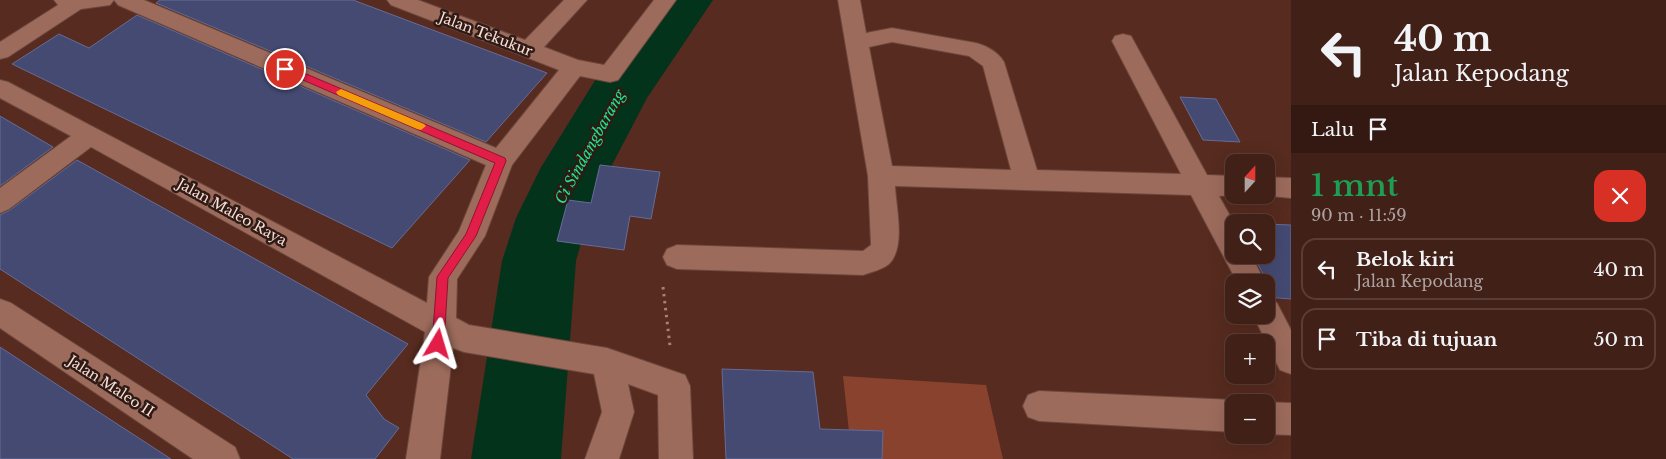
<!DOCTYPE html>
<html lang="id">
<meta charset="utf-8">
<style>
:root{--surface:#412017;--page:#482820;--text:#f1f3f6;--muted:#aea3a1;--line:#5a3e36}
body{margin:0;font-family:"Libre Baskerville",serif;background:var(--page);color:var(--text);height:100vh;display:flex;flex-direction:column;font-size:19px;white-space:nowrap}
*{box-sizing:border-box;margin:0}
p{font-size:16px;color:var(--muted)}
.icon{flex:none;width:28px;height:28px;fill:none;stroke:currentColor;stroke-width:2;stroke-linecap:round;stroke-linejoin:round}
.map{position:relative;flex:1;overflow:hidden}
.side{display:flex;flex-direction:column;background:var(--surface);width:375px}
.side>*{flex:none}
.hud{background:#412017;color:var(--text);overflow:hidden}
.needle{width:32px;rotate:21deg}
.fabs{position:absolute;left:1225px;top:154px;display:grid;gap:10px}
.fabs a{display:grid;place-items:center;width:50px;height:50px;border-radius:10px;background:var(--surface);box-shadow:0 5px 20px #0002,0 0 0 1px var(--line);font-size:25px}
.pin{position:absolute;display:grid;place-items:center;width:42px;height:42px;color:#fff;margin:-21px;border:2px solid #fff;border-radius:50%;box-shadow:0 1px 5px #0007}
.me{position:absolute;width:55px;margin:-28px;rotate:7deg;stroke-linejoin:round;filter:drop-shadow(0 0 4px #0008)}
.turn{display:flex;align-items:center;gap:18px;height:105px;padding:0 20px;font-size:22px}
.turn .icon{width:65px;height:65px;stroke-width:2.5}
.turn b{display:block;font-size:35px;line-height:42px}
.then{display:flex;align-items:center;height:48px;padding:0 20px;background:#0003;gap:10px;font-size:19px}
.round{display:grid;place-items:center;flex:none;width:52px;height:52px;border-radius:15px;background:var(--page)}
.headline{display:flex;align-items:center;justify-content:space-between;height:85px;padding:0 20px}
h1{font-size:30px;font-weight:600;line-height:38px;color:#1e9e55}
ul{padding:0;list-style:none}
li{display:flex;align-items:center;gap:15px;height:62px;margin:0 10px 8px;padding:0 10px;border:2px solid var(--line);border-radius:15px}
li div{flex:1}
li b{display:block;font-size:19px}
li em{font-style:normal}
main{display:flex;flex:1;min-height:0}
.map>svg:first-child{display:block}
.green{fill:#88422e}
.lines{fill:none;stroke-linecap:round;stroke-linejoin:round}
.river{fill:#04331c;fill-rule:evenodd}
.building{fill:#444a72;stroke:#656c96}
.minor-casing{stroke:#6c473d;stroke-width:2}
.path{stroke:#a78278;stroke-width:3;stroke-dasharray:2.5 4.5;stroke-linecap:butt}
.minor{fill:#9c6b5c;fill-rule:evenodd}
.route{fill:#e11d48;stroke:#92132f}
.slow{fill:#f59e0b}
.labels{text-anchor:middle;stroke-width:5;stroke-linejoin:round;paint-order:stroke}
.street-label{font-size:14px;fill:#faddd5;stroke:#2f1b15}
.water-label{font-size:15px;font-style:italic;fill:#1fe68e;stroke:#2f1b15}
</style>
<main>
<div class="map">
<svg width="1291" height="459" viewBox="0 0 1291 459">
<rect width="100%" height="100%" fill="#572b1f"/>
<path class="green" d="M843 376 986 385 1003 459H852Z"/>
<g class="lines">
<path class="river" d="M657 0H713L647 98 600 188 588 218 576 261 561 459H471L502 261 516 218 540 169 599 74Z"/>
</g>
<g class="building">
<path d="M160 0H353L547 73 486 142 156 3Z"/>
<path d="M137 15 470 160 392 248 12 64 59 34 89 48Z"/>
<path d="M1180 97 1216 99 1240 142 1203 140Z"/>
<path d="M0 116 53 147 0 186Z"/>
<path d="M77 160 408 344 366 395 384 419 399 428 375 459H293L0 269V215L10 210Z"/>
<path d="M600 165 660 172 651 219 630 216 624 250 557 241 568 200 591 203Z"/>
<path d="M1266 224 1291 225V299L1266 297 1267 281 1253 255H1266Z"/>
<path d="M0 347 85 403 171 459H0Z"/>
<path d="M722 369 813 372 820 429 883 431 882 459H726Z"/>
</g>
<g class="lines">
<g class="minor-casing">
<g id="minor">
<path d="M54 0H114L110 5 81 9 8 57 0 59V42L58 5Z"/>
<path d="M114 0H144L496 148 559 70 391 5 387 0H418L525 40 564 0H587L544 47 578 60 604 65 654 0H676L618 80 610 82 580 76 512 165 485 236 457 279 456 318 469 325 607 348 685 375 690 386 693 459H659L658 395 628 384 634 412 619 459H585L602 412 594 374 464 352 453 348 440 459H406L425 332 91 147 9 209 0 213V188L71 136 0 98V80L8 82 427 303 429 277 459 231 486 165 118 5Z"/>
<path d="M838 0H860L866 33 892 28 976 43C987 46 998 52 1004 62L1037 170 1181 174 1112 41 1115 36 1123 34 1131 36 1207 175 1234 176V195H1238L1219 196 1234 223V255H1251L1265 282H1237L1191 195 895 186C896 208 906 247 889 264 882 270 871 272 863 275L677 269 667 265 663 257 667 249 677 245 863 251 871 245 868 176ZM892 42 969 56 983 66 1011 170 892 166 869 47Z"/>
<path d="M1266 177 1291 178V198L1259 195H1266Z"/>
<path d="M0 299 11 303 235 447 240 459H193L0 328Z"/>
<path d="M1266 299 1277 303 1291 330V374L1280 370 1253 315H1266Z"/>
<path d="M1039 391 1234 400 1240 402H1234V432L1039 421 1028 417 1023 406 1028 395Z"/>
<path d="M1266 402 1291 403V435L1266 434Z"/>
</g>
</g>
<path class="path" d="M663 287 670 346"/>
<use href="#minor" class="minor"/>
</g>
<path class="route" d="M285 65 505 158 506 161 476 236 448 278 444 344 442 348 438 350 434 348 432 344 437 277 466 234 495 163 282 71V66Z"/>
<path class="slow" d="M341 89 424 124 426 126 421 130 417 129 338 95 336 92Z"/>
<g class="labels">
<g class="street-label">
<text transform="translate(486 34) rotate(21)" y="5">Jalan Tekukur</text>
<text transform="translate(232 212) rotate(29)" y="5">Jalan Maleo Raya</text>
<text transform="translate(111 386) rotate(33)" y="5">Jalan Maleo II</text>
</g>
<g class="water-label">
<text transform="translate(590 147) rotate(-61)" y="5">Ci Sindangbarang</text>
</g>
</g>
</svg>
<div class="fabs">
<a><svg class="needle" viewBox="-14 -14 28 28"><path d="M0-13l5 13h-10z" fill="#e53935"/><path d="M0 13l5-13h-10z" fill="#aea3a1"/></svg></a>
<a><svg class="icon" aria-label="search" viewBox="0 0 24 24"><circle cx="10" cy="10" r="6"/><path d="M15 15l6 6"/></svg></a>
<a><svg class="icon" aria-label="layers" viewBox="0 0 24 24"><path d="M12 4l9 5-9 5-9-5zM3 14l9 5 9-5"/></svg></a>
<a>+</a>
<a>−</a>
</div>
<div class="pin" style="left:285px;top:69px;background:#d93025"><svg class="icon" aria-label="arrive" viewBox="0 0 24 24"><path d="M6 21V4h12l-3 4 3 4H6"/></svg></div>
<svg class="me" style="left:438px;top:344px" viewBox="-20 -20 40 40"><path d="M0-17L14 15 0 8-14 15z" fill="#e11d48" stroke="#fff" stroke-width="4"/></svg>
</div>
<section class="side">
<div class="hud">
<div class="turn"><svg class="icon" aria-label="left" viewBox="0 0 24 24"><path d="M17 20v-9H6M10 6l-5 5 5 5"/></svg><div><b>40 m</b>Jalan Kepodang</div></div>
<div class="then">Lalu<svg class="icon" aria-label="arrive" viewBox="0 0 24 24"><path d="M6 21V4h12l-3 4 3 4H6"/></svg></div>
</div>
<div class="headline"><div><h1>1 mnt</h1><p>90 m · 11:59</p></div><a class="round" style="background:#d93025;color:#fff"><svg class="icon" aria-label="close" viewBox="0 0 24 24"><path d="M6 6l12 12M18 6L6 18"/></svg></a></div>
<ul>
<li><svg class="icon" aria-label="left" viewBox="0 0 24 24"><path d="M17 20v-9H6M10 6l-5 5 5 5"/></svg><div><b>Belok kiri</b><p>Jalan Kepodang</p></div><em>40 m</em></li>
<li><svg class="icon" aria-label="arrive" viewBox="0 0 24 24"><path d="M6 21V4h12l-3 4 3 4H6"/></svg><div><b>Tiba di tujuan</b></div><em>50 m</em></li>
</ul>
</section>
</main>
